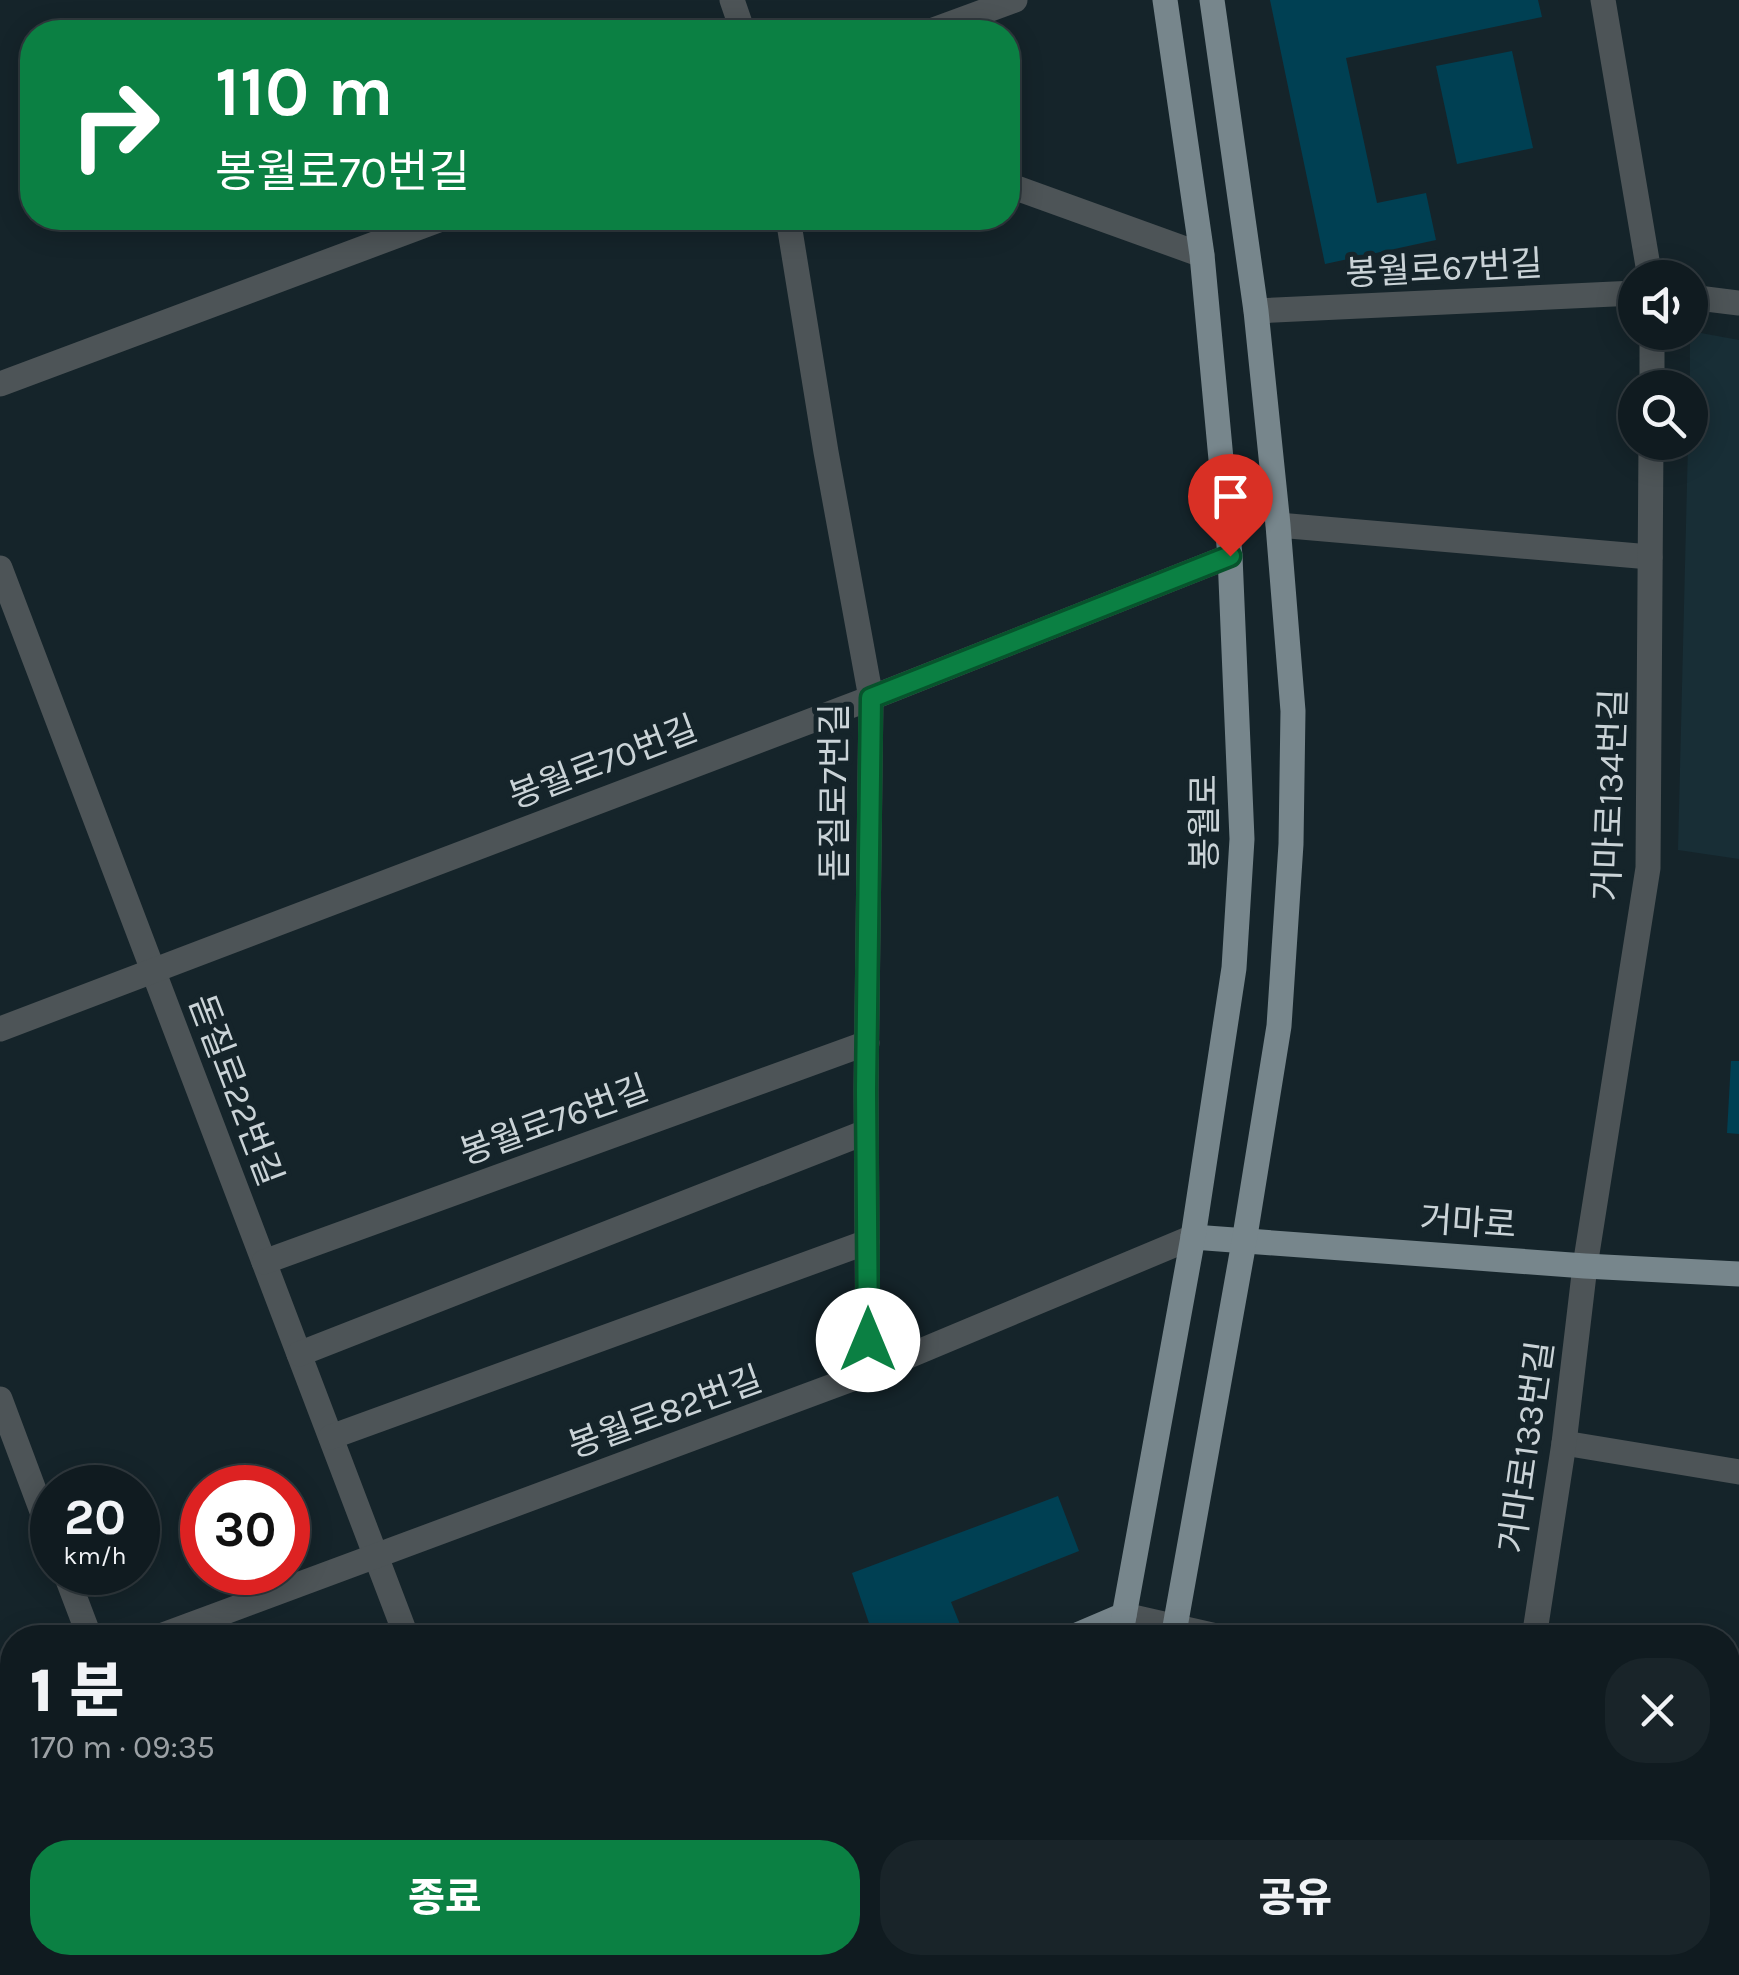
<!DOCTYPE html>
<html lang="ko">
<meta charset="utf-8">
<style>
:root{--surface:#101b20;--page:#192429;--text:#f1f3f6;--muted:#9ca1a5;--line:#30393e;--accent:#0b8043}
body{margin:0;font-family:Karla,"Noto Sans KR",sans-serif;background:var(--page);color:var(--text);height:100vh;display:flex;flex-direction:column;font-size:38px;white-space:nowrap}
*{box-sizing:border-box;margin:0}
p{font-size:32px;color:var(--muted)}
.icon{flex:none;width:55px;height:55px;fill:none;stroke:currentColor;stroke-width:2;stroke-linecap:round;stroke-linejoin:round}
.map{position:relative;flex:1;overflow:hidden}
.drawer{position:absolute;left:0px;top:1625px;width:1740px;height:350px;display:flex;flex-direction:column;background:var(--surface);border-radius:40px 40px 0 0;box-shadow:0 5px 25px #0003,0 0 0 2px var(--line)}
.drawer>*{flex:none}
.hud{position:absolute;left:20px;top:20px;width:1000px;height:210px;border-radius:40px;box-shadow:0 5px 25px #0003,0 0 0 2px var(--line);background:#0b8043;color:#fff;overflow:hidden}
.buttons{position:absolute;left:1618px;top:260px;display:grid;gap:20px}
.buttons a{display:grid;place-items:center;width:90px;height:90px;border-radius:50%;background:var(--surface);box-shadow:0 5px 25px #0003,0 0 0 2px var(--line);font-size:50px}
.speed{position:absolute;left:30px;top:1465px;display:flex;gap:20px;font-size:50px;font-weight:700;text-align:center}
.speed>*{display:grid;place-content:center;width:130px;height:130px;border-radius:50%;background:var(--surface);box-shadow:0 5px 25px #0003,0 0 0 2px var(--line);line-height:1}
.speed small{font-size:25px;font-weight:400}
.speed .limit{border:15px solid #d22;background:#fff;color:#111}
.pin{position:absolute;display:grid;place-items:center;width:85px;height:85px;color:#fff;margin:-102px -42px;border-radius:50% 50% 50% 0;rotate:-45deg;box-shadow:0 0 10px #0007}
.pin .icon{rotate:45deg}
.me{position:absolute;width:110px;margin:-55px;rotate:0deg;stroke-linejoin:round;filter:drop-shadow(0 0 8px #0008)}
.turn{display:flex;align-items:center;gap:35px;height:210px;padding:0 30px;font-size:45px}
.turn .icon{width:130px;height:130px;stroke-width:2.5}
.turn b{display:block;font-size:70px;line-height:85px}
.round{display:grid;place-items:center;flex:none;width:105px;height:105px;border-radius:40px;background:var(--page)}
.head{display:flex;align-items:center;justify-content:space-between;height:170px;padding:0 30px}
h1{font-size:60px;font-weight:800;line-height:75px}
.cta{display:flex;gap:20px;margin-top:auto;padding:20px 30px}
.cta a{flex:1;height:115px;border-radius:40px;background:var(--accent);color:#fff;font-size:40px;font-weight:800;line-height:115px;text-align:center}
.cta a+a{background:var(--page);color:var(--text)}
.map>svg:first-child{display:block}
.built{fill:#182e36}
.building{fill:#004053}
.lines{fill:none;stroke-linecap:round;stroke-linejoin:round}
.minor{stroke:#4d5457;stroke-width:25}
.major{stroke:#77868c;stroke-width:25}
.route-casing{stroke:#07532c;stroke-width:25}
.route{stroke:#0b8043;stroke-width:18}
.labels{text-anchor:middle;stroke-width:10;stroke-linejoin:round;paint-order:stroke}
.street-label{font-size:35px;fill:#cad3d7;stroke:#15242a}
</style>
<div class="map">
<svg width="1739" height="1975" viewBox="0 0 1739 1975">
<rect width="100%" height="100%" fill="#15242a"/>
<path class="built" d="M1690 331 1739 340V859L1678 850 1688 443 1690 442Z"/>
<g class="building">
<path d="M1270 0H1538L1542 17 1346 58 1377 203 1426 193 1436 240 1325 264Z"/>
<path d="M1512 51 1533 148 1457 164 1436 66Z"/>
<path d="M1731 1061H1739V1134L1727 1133Z"/>
<path d="M1058 1496 1079 1551 951 1602 963 1632 950 1638H874L852 1573Z"/>
</g>
<g class="lines">
<g class="minor">
<path d="M732 0 743 32"/>
<path d="M1603 0 1650 278"/>
<path d="M928 32 1015 0"/>
<path d="M1008 185 1202 255"/>
<path d="M788 218 826 452 871 698 866 1090 868 1373"/>
<path d="M1690 297 1739 303"/>
<path d="M1256 311 1635 293"/>
<path d="M0 384 444 218"/>
<path d="M1652 388V332"/>
<path d="M1278 525 1650 557"/>
<path d="M0 568 407 1638"/>
<path d="M0 1029 871 698 1230 556"/>
<path d="M264 1262 867 1043"/>
<path d="M299 1354 866 1132"/>
<path d="M0 1399 52 1538"/>
<path d="M331 1437 867 1242"/>
<path d="M1564 1443 1739 1472"/>
<path d="M65 1572 90 1638"/>
<path d="M1124 1615 1225 1638"/>
<path d="M155 1638 868 1373 1193 1237"/>
<path d="M1534 1638 1564 1443 1585 1266 1648 868 1651 442"/>
<path d="M0 1695 12 1690"/>
<path d="M1728 1736 1739 1738"/>
<path d="M559 1962 563 1975"/>
<path d="M1477 1962 1550 1975"/>
</g>
<g class="major">
<path d="M1193 1237 1585 1266 1739 1274"/>
<path d="M1070 1638 1124 1615"/>
<path d="M1120 1638 1193 1237 1234 968 1242 839 1230 556 1202 255 1165 0"/>
<path d="M1173 1638 1244 1242 1279 1026 1291 844 1293 711 1278 525 1256 311 1212 0"/>
<path d="M251 1975 284 1962"/>
<path d="M1065 1975 1067 1962"/>
<path d="M1112 1975 1114 1962"/>
</g>
</g>
<g class="lines">
<g class="route-casing">
<path id="route" d="M868 1340 866 1090 871 698 1230 556"/>
</g>
<use href="#route" class="route"/>
</g>
<g class="labels">
<g class="street-label">
<text transform="translate(1444 268) rotate(-3)" y="12">봉월로67번길</text>
<text transform="translate(603 762) rotate(-21)" y="12">봉월로70번길</text>
<text transform="translate(834 792) rotate(-90)" y="12">돋질로7번길</text>
<text transform="translate(1610 795) rotate(-88)" y="12">거마로134번길</text>
<text transform="translate(1204 822) rotate(-90)" y="12">봉월로</text>
<text transform="translate(236 1090) rotate(69)" y="12">돋질로22번길</text>
<text transform="translate(554 1120) rotate(-20)" y="12">봉월로76번길</text>
<text transform="translate(1468 1222) rotate(4)" y="12">거마로</text>
<text transform="translate(665 1412) rotate(-20)" y="12">봉월로82번길</text>
<text transform="translate(1526 1447) rotate(-82)" y="12">거마로133번길</text>
</g>
</g>
</svg>
<div class="buttons">
<a><svg class="icon" aria-label="sound" viewBox="0 0 24 24"><path d="M4 9h4l5-4v14l-5-4H4zM17 9q2 3 0 6"/></svg></a>
<a><svg class="icon" aria-label="search" viewBox="0 0 24 24"><circle cx="10" cy="10" r="6"/><path d="M15 15l6 6"/></svg></a>
</div>
<div class="speed"><div>20<small>km/h</small></div><div class="limit">30</div></div>
<div class="pin" style="left:1230px;top:556px;background:#d93025"><svg class="icon" aria-label="arrive" viewBox="0 0 24 24"><path d="M6 21V4h12l-3 4 3 4H6"/></svg></div>
<svg class="me" style="left:868px;top:1340px" viewBox="-20 -20 40 40"><circle r="19" fill="#fff"/><path d="M0-13L10 11 0 6-10 11z" fill="#0b8043"/></svg>
<div class="hud">
<div class="turn"><svg class="icon" aria-label="right" viewBox="0 0 24 24"><path d="M7 20v-9h11M14 6l5 5-5 5"/></svg><div><b>110 m</b>봉월로70번길</div></div>
</div>
<section class="drawer">
<div class="head"><div><h1>1 분</h1><p>170 m · 09:35</p></div><a class="round"><svg class="icon" aria-label="close" viewBox="0 0 24 24"><path d="M6 6l12 12M18 6L6 18"/></svg></a></div>
<div class="cta"><a>종료</a><a>공유</a></div>
</section>
</div>
